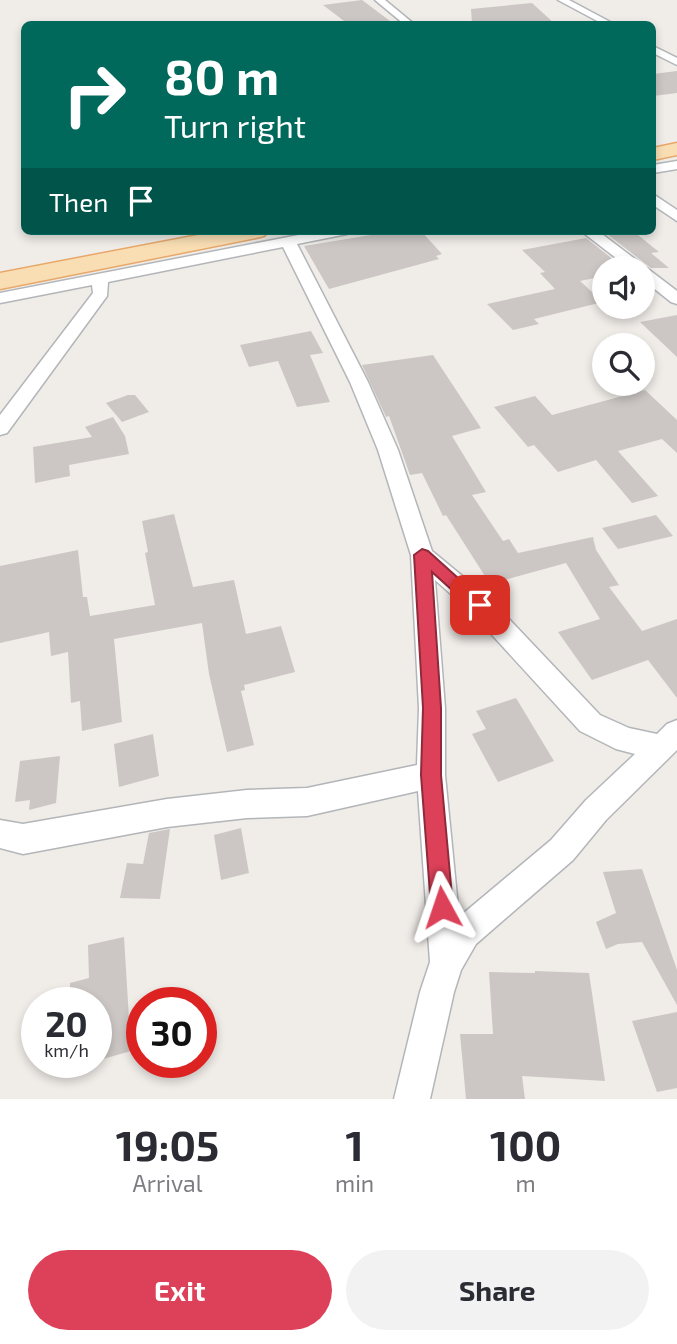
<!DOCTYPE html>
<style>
:root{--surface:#fff;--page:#f2f2f3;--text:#2b2b33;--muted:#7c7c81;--accent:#dd4159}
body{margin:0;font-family:"Exo 2",sans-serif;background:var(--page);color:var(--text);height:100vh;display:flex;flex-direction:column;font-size:26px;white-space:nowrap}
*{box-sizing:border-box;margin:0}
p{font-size:23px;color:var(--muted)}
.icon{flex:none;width:38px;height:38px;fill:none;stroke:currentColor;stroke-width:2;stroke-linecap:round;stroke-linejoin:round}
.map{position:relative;height:1099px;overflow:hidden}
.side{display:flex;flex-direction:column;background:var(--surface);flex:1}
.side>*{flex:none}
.hud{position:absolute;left:21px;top:21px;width:635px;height:214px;border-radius:10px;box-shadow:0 4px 10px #0003;background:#00695c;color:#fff;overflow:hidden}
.buttons{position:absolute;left:592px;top:256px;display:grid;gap:14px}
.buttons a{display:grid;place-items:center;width:63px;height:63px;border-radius:50%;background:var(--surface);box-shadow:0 4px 10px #0003;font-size:35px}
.speed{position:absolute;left:21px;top:987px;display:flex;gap:14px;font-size:35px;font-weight:700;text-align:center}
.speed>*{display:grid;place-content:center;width:91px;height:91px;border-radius:50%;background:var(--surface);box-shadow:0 4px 10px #0003;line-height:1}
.speed small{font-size:18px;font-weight:400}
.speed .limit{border:10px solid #d22;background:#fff;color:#111}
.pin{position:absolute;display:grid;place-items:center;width:60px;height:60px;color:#fff;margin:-30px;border-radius:14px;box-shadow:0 4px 10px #0006}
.me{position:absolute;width:77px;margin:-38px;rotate:355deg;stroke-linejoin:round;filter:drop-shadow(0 0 5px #0008)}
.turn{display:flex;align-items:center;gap:24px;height:147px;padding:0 28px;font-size:32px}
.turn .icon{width:91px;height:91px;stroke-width:2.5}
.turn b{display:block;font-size:49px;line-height:60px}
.then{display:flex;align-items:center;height:66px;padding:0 28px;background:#0003;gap:14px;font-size:26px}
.eta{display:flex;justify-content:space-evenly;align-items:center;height:119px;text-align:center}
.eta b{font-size:42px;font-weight:700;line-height:49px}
.primary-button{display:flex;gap:14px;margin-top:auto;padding:14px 28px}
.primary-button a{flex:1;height:80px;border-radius:42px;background:var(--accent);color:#fff;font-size:28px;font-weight:700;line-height:80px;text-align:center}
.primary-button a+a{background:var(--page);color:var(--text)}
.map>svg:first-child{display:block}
.building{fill:#ccc7c4}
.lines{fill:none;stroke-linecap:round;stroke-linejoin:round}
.minor-casing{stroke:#b3b6b9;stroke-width:3}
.primary-casing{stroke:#e7a86a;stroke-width:3}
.minor{fill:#fff;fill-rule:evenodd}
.primary{fill:#f9deb4;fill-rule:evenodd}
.route{fill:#dd4159;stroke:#902a3a;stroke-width:2}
</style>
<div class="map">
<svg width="677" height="1099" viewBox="0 0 677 1099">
<rect width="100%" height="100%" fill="#f0ece8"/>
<g class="building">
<path d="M362 0 394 24H348L323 5Z"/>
<path d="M532 3 555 24H472L471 9Z"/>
<path d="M677 71V93L653 96V74Z"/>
<path d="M368 231H421L442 254 436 256 439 259 329 289 304 246 371 235Z"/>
<path d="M633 231 659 252 651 253 669 268H651L607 234Z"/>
<path d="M586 238 624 268H604V276L580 281 603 302 534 319 539 324 513 330 487 304 555 289 540 273 545 272 522 250Z"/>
<path d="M677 315V357L640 322Z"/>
<path d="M311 331 323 353 310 355 330 402 297 407 278 361 249 367 240 345Z"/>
<path d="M433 355 481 428 452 436 486 492 472 495 503 541 509 539 518 553 593 537 596 550 619 585 609 587 642 631 677 619V698L648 660 592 680 558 632 600 619 566 563 490 584 446 515 443 516 422 473 410 475 389 416 386 417 362 365Z"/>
<path d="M645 390 677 420V453L662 439 618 451 658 496 632 503 596 460 558 472 534 445 528 447 494 407 535 396 552 415Z"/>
<path d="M128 395H135L149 412 122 422 106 403Z"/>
<path d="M113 417 125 436 129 454 69 465 70 476 35 483 33 447 92 437 85 427Z"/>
<path d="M174 514 193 587 234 580 246 634 281 626 295 672 244 685 245 690 241 691 254 745 227 752 209 674 202 623 114 639 122 722 82 731 80 701 71 703 68 652 51 656 49 632 0 643V566L78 550 83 597H87L90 616 155 605 145 553 148 552 142 521Z"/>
<path d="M656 515 673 536 618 549 602 528Z"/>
<path d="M516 698 554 761 498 782 472 734 486 729 476 711Z"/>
<path d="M153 734 159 776 119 787 114 744Z"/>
<path d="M60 756 56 803 29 810 30 800 15 802 20 761Z"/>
<path d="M241 828 249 873 221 880 214 835Z"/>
<path d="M170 829 160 899 120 898 127 863 143 864 149 833Z"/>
<path d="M642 869 677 970V1005L642 942 618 944 606 949 596 922 616 913 603 872Z"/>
<path d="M124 937 131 1051 96 1061V1003H70V983L89 978 88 945Z"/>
<path d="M535 971 589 973 605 1081 522 1076 525 1099H466L460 1034H493L489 972 535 973Z"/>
<path d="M677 1012V1088L657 1092 632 1021Z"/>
</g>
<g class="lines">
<g class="minor-casing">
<g id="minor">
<path d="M375 0H385L414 24H404Z"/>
<path d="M558 0H569L614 24H603Z"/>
<path d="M653 46 677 58V65L653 53Z"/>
<path d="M677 161V169L653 173V165Z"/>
<path d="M653 194 677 210V221L653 205Z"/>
<path d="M319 231H349L347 234 297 244 368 382 398 450 432 551 489 598 600 715 629 728 657 734 667 724 677 720V750L606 820 573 860 476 944 461 970 454 992 430 1099H394L420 992 430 962 418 791 307 816 247 818 167 827 23 854 0 848V820L23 824 167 799 247 790 307 788 417 765 419 708 411 555 378 450 350 382 283 247 108 282 107 296 7 433 0 435V415L93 293 92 285 0 303V293ZM435 580 471 612 580 731 616 749 635 754 586 800 551 840 459 917 445 775V708Z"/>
<path d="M581 231H598L677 291V304L671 302 642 279V268H629Z"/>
</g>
</g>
<g class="primary-casing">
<g id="primary">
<path d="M677 143V155L653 160V148Z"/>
<path d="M219 231H268L264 236 256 238 0 289V273Z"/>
</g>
</g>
<use href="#minor" class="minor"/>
<use href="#primary" class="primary"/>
</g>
<path class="route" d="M422 549 428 551 488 605 486 610H474L432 572 441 708V775L453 907 450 915 442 918 434 915 431 907 421 775 423 708 414 555Z"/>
</svg>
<div class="buttons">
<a><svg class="icon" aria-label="sound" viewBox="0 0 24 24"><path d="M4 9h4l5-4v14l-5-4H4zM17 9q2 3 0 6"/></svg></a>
<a><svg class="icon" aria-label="search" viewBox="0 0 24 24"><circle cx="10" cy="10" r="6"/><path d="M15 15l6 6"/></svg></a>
</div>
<div class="speed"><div>20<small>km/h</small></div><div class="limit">30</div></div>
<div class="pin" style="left:480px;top:605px;background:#d93025"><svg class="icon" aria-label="arrive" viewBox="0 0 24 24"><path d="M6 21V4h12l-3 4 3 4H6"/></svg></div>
<svg class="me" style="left:442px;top:907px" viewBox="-20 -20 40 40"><path d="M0-17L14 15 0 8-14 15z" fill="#dd4159" stroke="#fff" stroke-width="4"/></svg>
<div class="hud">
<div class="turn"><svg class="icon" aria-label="right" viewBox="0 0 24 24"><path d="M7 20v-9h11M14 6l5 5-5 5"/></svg><div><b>80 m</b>Turn right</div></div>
<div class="then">Then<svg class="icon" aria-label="arrive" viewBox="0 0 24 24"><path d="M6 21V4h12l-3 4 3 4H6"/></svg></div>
</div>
</div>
<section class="side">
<div class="eta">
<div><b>19:05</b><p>Arrival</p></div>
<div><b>1</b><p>min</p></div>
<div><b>100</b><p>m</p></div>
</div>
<div class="primary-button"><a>Exit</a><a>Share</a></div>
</section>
